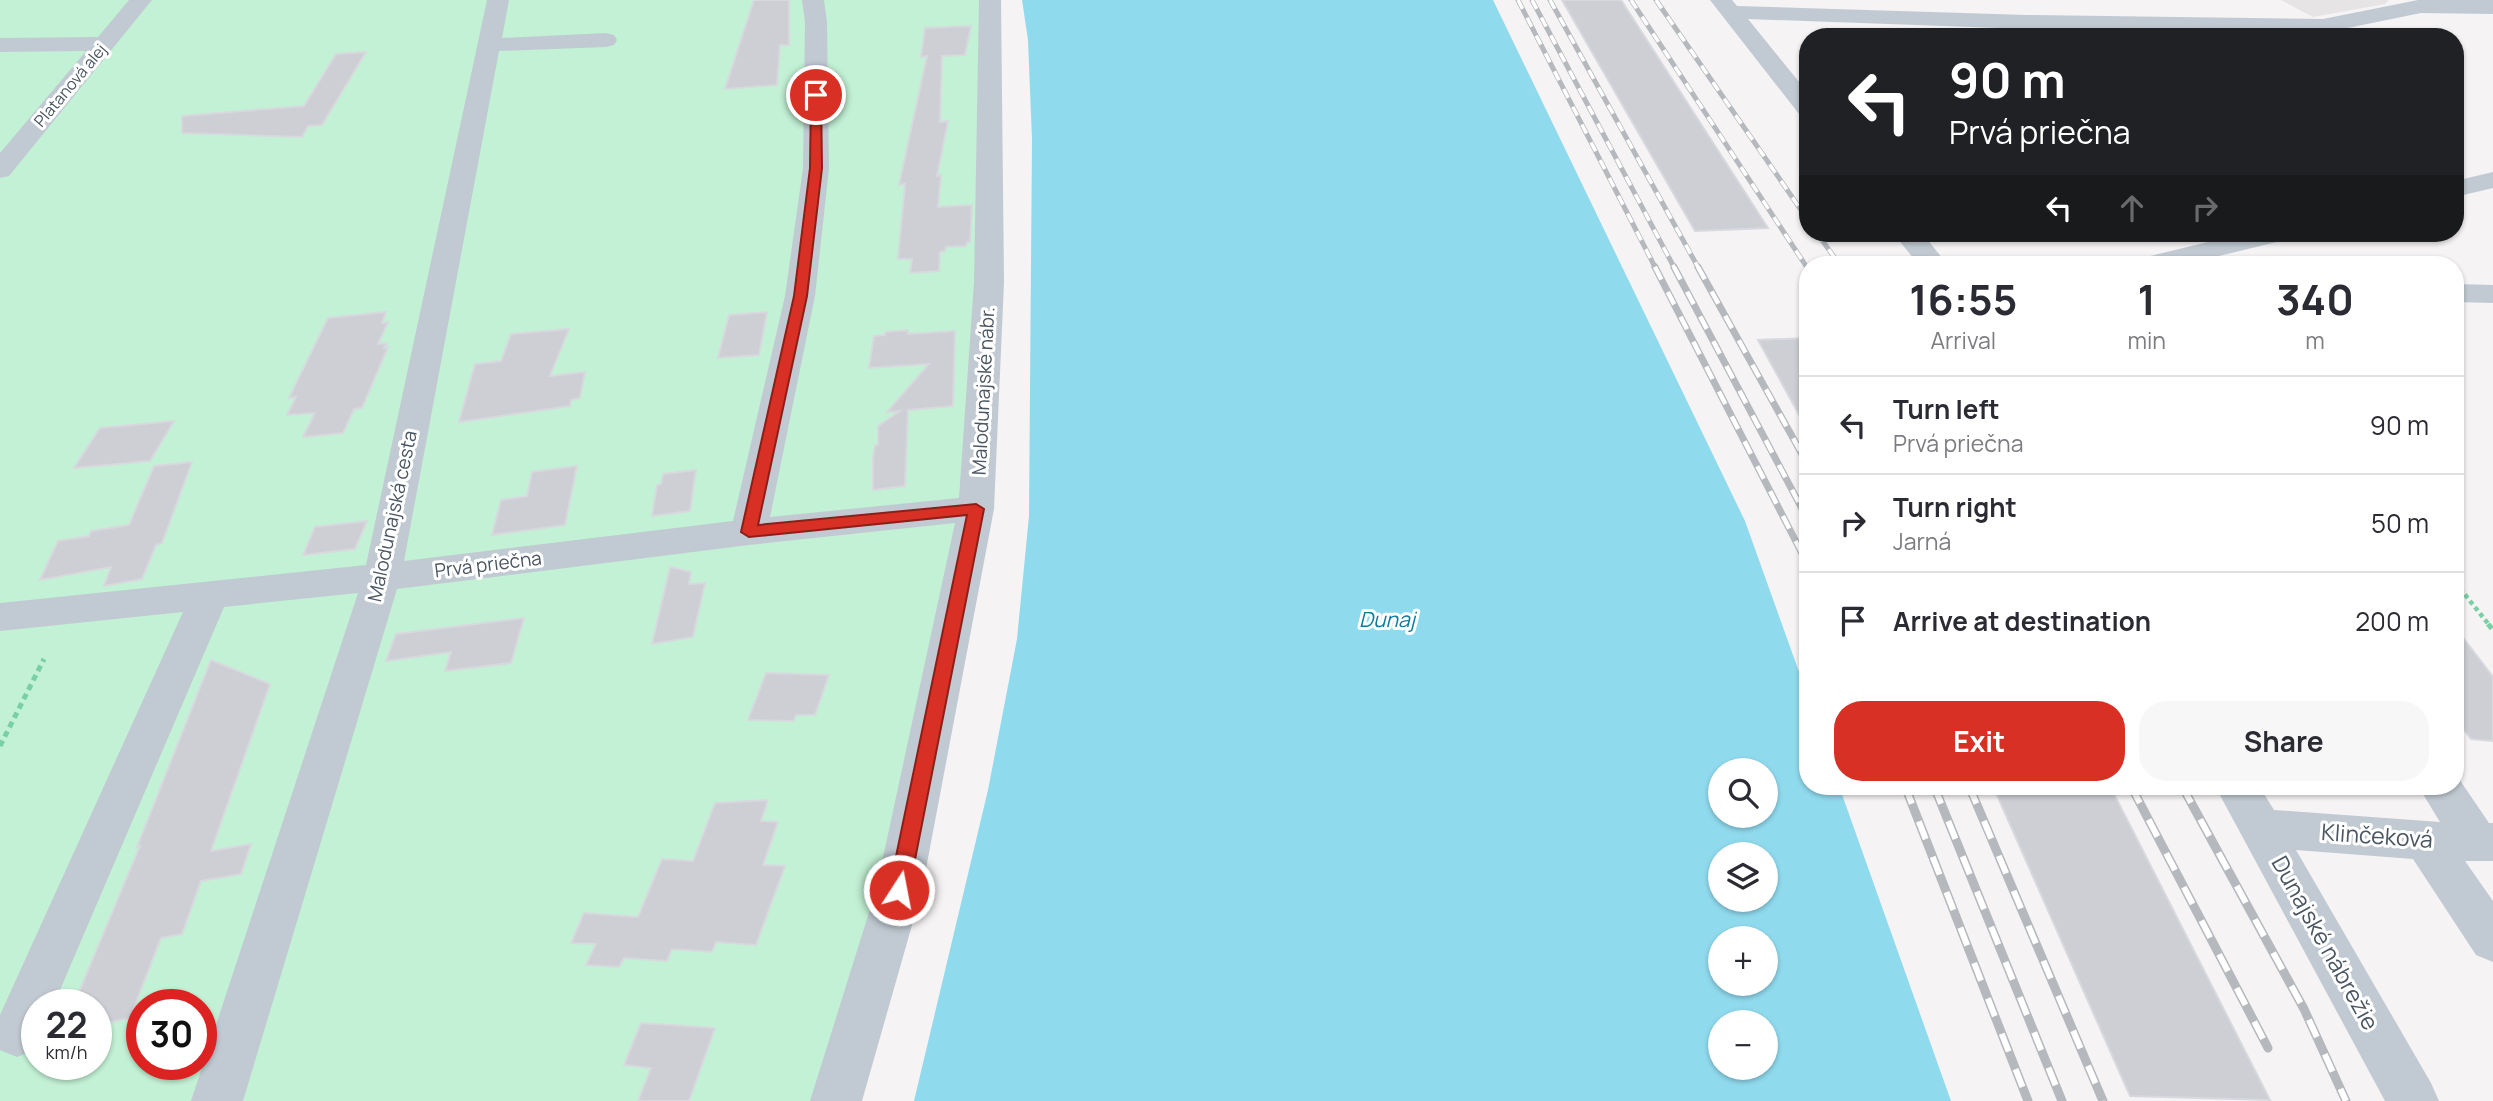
<!DOCTYPE html>
<meta charset="utf-8">
<style>
:root{--surface:#fff;--page:#f7f7f7;--text:#2b2b33;--muted:#7c7c81;--line:#e1e1e2;--accent:#d93025}
body{margin:0;font-family:Manrope,sans-serif;background:var(--page);color:var(--text);height:100vh;display:flex;flex-direction:column;font-size:26px;white-space:nowrap}
*{box-sizing:border-box;margin:0}
p{font-size:23px;color:var(--muted)}
.icon{flex:none;width:38px;height:38px;fill:none;stroke:currentColor;stroke-width:2;stroke-linecap:round;stroke-linejoin:round}
.map{position:relative;flex:1;overflow:hidden}
.sheet{position:absolute;left:1799px;top:256px;width:665px;height:539px;display:flex;flex-direction:column;background:var(--surface);border-radius:28px;box-shadow:0 2px 5px #0004}
.sheet>*{flex:none}
.guide{position:absolute;left:1799px;top:28px;width:665px;height:214px;border-radius:28px;box-shadow:0 2px 5px #0004;background:#202124;color:#fff;overflow:hidden}
.fabs{position:absolute;left:1708px;top:758px;display:grid;gap:14px}
.fabs a{display:grid;place-items:center;width:70px;height:70px;border-radius:50%;background:var(--surface);box-shadow:0 2px 5px #0004;font-size:35px}
.speed{position:absolute;left:21px;top:989px;display:flex;gap:14px;font-size:35px;font-weight:700;text-align:center}
.speed>*{display:grid;place-content:center;width:91px;height:91px;border-radius:50%;background:var(--surface);box-shadow:0 2px 5px #0004;line-height:1}
.speed small{font-size:18px;font-weight:400}
.speed .limit{border:10px solid #d22;background:#fff;color:#111}
.pin{position:absolute;display:grid;place-items:center;width:60px;height:60px;color:#fff;margin:-30px;border:4px solid #fff;border-radius:50%;box-shadow:0 2px 7px #0007}
.me{position:absolute;width:77px;margin:-38px;rotate:11deg;stroke-linejoin:round;filter:drop-shadow(0 0 5px #0008)}
.turn{display:flex;align-items:center;gap:24px;height:147px;padding:0 35px;font-size:32px}
.turn .icon{width:91px;height:91px;stroke-width:2.5}
.turn b{display:block;font-size:49px;line-height:60px}
.lanes{display:flex;align-items:center;height:66px;padding:0 35px;background:#0003;justify-content:center;gap:35px;direction:ltr}
.lanes .off{opacity:.35}
.eta{display:flex;justify-content:space-evenly;align-items:center;height:119px;text-align:center}
.eta b{font-size:42px;font-weight:700;line-height:49px}
.action{display:flex;gap:14px;margin-top:auto;padding:14px 35px}
.action a{flex:1;height:80px;border-radius:28px;background:var(--accent);color:#fff;font-size:28px;font-weight:700;line-height:80px;text-align:center}
.action a+a{background:var(--page);color:var(--text)}
ul{padding:0;list-style:none}
li{display:flex;align-items:center;gap:21px;height:98px;padding:0 35px;border-top:2px solid var(--line)}
li div{flex:1}
li b{display:block;font-size:26px}
li em{font-style:normal}
.map>svg:first-child{display:block}
.education{fill:#e6e4e5}
.green{fill:#c3f1d5;fill-rule:evenodd}
.water{fill:#90daee;fill-rule:evenodd}
.building{fill:#cdcfd5;stroke:#d7d9de;stroke-width:2}
.lines{fill:none;stroke-linecap:round;stroke-linejoin:round}
.path-far1{stroke:#7ad0a6;stroke-width:4.5;stroke-dasharray:4.5 3.5;stroke-linecap:butt}
.path{stroke:#7ad0a6;stroke-width:5;stroke-dasharray:6 4.5;stroke-linecap:butt}
.minor{fill:#c1cad2;fill-rule:evenodd}
.rail-far2-casing{stroke:#b5b8bd;stroke-width:5}
.rail-far1-casing{stroke:#b5b8bd;stroke-width:7}
.rail-casing{stroke:#b5b8bd;stroke-width:9}
.rail-far2{stroke:#fff;stroke-width:3.5;stroke-dasharray:10;stroke-linecap:butt}
.rail-far1{stroke:#fff;stroke-width:4.5;stroke-dasharray:14;stroke-linecap:butt}
.rail{stroke:#fff;stroke-width:6;stroke-dasharray:19;stroke-linecap:butt}
.route{fill:#d93025;stroke:#8d1f18;stroke-width:2}
.labels{text-anchor:middle;stroke-width:6;stroke-linejoin:round;paint-order:stroke}
.far-street-label{font-size:16px;fill:#4a5661;stroke:#fff}
.street-label{font-size:19px;fill:#4a5661;stroke:#fff}
.water-label{font-size:21px;font-style:italic;fill:#0c7c9b;stroke:#fff}
.near-street-label{font-size:23px;fill:#4a5661;stroke:#fff}
</style>
<div class="map">
<svg width="2493" height="1101" viewBox="0 0 2493 1101">
<rect width="100%" height="100%" fill="#f5f3f3"/>
<path class="education" d="M2281 0H2389L2385 4 2313 17Z"/>
<path class="green" d="M0 0H979L982 112 965 511 909 793 818 1101H0ZM37 1004H96V1064H37ZM142 1004H201V1064H142Z"/>
<path class="water" d="M1022 0H1493L1745 521 1808 697V786H1839L1951 1101H914L988 790 1017 639 1029 516 1032 139 1028 40ZM1720 770H1766V816H1720ZM1720 854H1766V900H1720ZM1720 938H1766V984H1720ZM1766 1022V1068H1720V1022Z"/>
<g class="building">
<path d="M754 0H789V45H780L777 85 725 89Z"/>
<path d="M1562 0H1621L1768 228 1695 231Z"/>
<path d="M971 26 965 55 942 56 940 122 948 121 937 176 941 175 938 207 972 205 970 242H967L966 246 946 247 945 251 940 252 939 271 910 273 912 259H898L905 184 899 185 927 56 921 57 925 28Z"/>
<path d="M366 52 322 125 308 126 302 137 182 133V116L304 106 336 54Z"/>
<path d="M386 312 382 323 388 322 378 344 387 343 384 348 388 347 362 408 354 409 343 433 303 437 315 413 287 415 296 397 289 398 328 318Z"/>
<path d="M767 312 759 355 718 358 729 315Z"/>
<path d="M569 329 550 376 585 372 580 398 571 400 570 406 459 422 475 364 501 361 511 334Z"/>
<path d="M908 330V334L955 331 953 406 908 410 905 486 873 490V457L875 445H878V426L900 411 887 412 929 364 869 368 874 336 885 335V332Z"/>
<path d="M1808 338V431L1758 340Z"/>
<path d="M174 421 150 461 74 468 100 428Z"/>
<path d="M192 462 162 543 156 545 142 579 104 586 111 567 40 580 58 541 89 536 91 531 129 525 154 466Z"/>
<path d="M577 466 565 525 492 535 501 500 527 496 532 472Z"/>
<path d="M696 470 690 511 652 516 657 485 661 484 663 474Z"/>
<path d="M367 521 355 549 303 555 315 527Z"/>
<path d="M670 567 691 572 689 584 705 583 693 637 652 644Z"/>
<path d="M524 618 511 663 445 671 451 652 386 661 396 634Z"/>
<path d="M2455 627 2493 677V741L2471 739 2455 717Z"/>
<path d="M211 660 270 684 211 851 251 844 241 874 201 881 182 934 161 938 130 1018 96 1025V1004H74L140 846 137 847Z"/>
<path d="M766 673 829 675 815 715H796L794 721 748 720Z"/>
<path d="M1993 786H2110L2270 1100 2130 1096Z"/>
<path d="M768 800 761 821 778 822 763 865 785 866 756 945 716 942 712 952 672 949 667 961 624 958 619 967 586 965 596 944 571 943 584 913 638 917 662 859 693 861 715 803Z"/>
<path d="M641 1023 715 1028 689 1101H638L651 1068 624 1065Z"/>
</g>
<g class="lines">
<path class="path-far1" d="M2455 582 2490 626"/>
<g class="path">
<path d="M2488 624 2493 630"/>
<path d="M0 746 44 659"/>
</g>
<g class="minor">
<path d="M129 0H152L9 176 0 178V153L86 51 0 52V38L98 37Z"/>
<path d="M487 0H509L502 38 606 33 614 35 617 40 614 45 606 47 499 51 404 561 733 521 785 296 803 168 805 22 802 0H824L827 22 829 168 815 296 770 517 959 498 974 282 979 0H1001L1004 282 994 509 922 890 862 1101H810L876 890 955 523 749 545 397 589 243 1101H191L358 593 224 607 54 1004H37L35 1050 17 1057 0 1050V1015L183 612 0 631V603L366 565Z"/>
<path d="M1710 0H1732L1737 6 2027 15 2323 19 2418 0H2493V14L2421 13 2323 33 2027 29 1748 19 1808 93V116L1799 114Z"/>
<path d="M2493 172V188L2455 197V181Z"/>
<path d="M1893 233H1922L1947 264H1918Z"/>
<path d="M2245 233H2293L2289 239 2186 264H2138L2142 258Z"/>
<path d="M2455 284 2493 285V303L2455 302Z"/>
<path d="M2455 773 2489 823H2493V861H2465L2493 901V962L2476 955 2413 859 2296 850 2431 1083 2439 1101H2385L2215 786H2259L2274 810 2440 822 2418 786H2455Z"/>
</g>
<g class="rail-far2-casing">
<g id="rail-far2">
<path d="M1518 0 1656 269"/>
<path d="M1532 0 1675 269"/>
<path d="M1550 0 1699 269"/>
<path d="M1631 0 1808 269"/>
<path d="M1656 0 1808 220"/>
<path d="M1817 233 1839 264"/>
</g>
</g>
<g class="rail-far1-casing">
<g id="rail-far1">
<path d="M1655 267 1808 565"/>
<path d="M1674 267 1808 520"/>
<path d="M1698 267 1808 465"/>
</g>
</g>
<g class="rail-casing">
<g id="rail">
<path d="M1905 786 2028 1101"/>
<path d="M1934 786 2062 1101"/>
<path d="M1969 786 2103 1101"/>
<path d="M2131 786 2268 1048"/>
<path d="M2182 786 2304 1009 2346 1101"/>
</g>
</g>
<use href="#rail-far2" class="rail-far2"/>
<use href="#rail-far1" class="rail-far1"/>
<use href="#rail" class="rail"/>
</g>
<path class="route" d="M816 92 821 95 822 168 807 296 758 525 976 504 984 509 909 890 906 896 899 898 892 896 889 890 967 515 749 537 741 532 794 296 810 168 811 95Z"/>
<g class="labels">
<g class="far-street-label">
<text transform="translate(70 85) rotate(-50)" y="6">Platanová alej</text>
</g>
<g class="street-label">
<text transform="translate(983 391) rotate(-87)" y="7">Malodunajské nábr.</text>
<text transform="translate(392 516) rotate(-78)" y="7">Malodunajská cesta</text>
<text transform="translate(488 564) rotate(-7)" y="7">Prvá priečna</text>
</g>
<g class="water-label">
<text x="1387" y="627">Dunaj</text>
</g>
<g class="near-street-label">
<text transform="translate(2377 836) rotate(4)" y="8">Klinčeková</text>
<text transform="translate(2325 943) rotate(61)" y="8">Dunajské nábrežie</text>
</g>
</g>
</svg>
<div class="fabs">
<a><svg class="icon" aria-label="search" viewBox="0 0 24 24"><circle cx="10" cy="10" r="6"/><path d="M15 15l6 6"/></svg></a>
<a><svg class="icon" aria-label="layers" viewBox="0 0 24 24"><path d="M12 4l9 5-9 5-9-5zM3 14l9 5 9-5"/></svg></a>
<a>+</a>
<a>−</a>
</div>
<div class="speed"><div>22<small>km/h</small></div><div class="limit">30</div></div>
<div class="pin" style="left:816px;top:95px;background:#d93025"><svg class="icon" aria-label="arrive" viewBox="0 0 24 24"><path d="M6 21V4h12l-3 4 3 4H6"/></svg></div>
<svg class="me" style="left:899px;top:890px" viewBox="-20 -20 40 40"><circle r="17" fill="#d93025" stroke="#fff" stroke-width="3"/><path d="M0-11L8 9 0 5-8 9z" fill="#fff"/></svg>
<div class="guide">
<div class="turn"><svg class="icon" aria-label="left" viewBox="0 0 24 24"><path d="M17 20v-9H6M10 6l-5 5 5 5"/></svg><div><b>90 m</b>Prvá priečna</div></div>
<div class="lanes"><svg class="icon" aria-label="left" viewBox="0 0 24 24"><path d="M17 20v-9H6M10 6l-5 5 5 5"/></svg><svg class="icon off" aria-label="ahead" viewBox="0 0 24 24"><path d="M12 20V5M6 11l6-6 6 6"/></svg><svg class="icon off" aria-label="right" viewBox="0 0 24 24"><path d="M7 20v-9h11M14 6l5 5-5 5"/></svg></div>
</div>
<section class="sheet">
<div class="eta">
<div><b>16:55</b><p>Arrival</p></div>
<div><b>1</b><p>min</p></div>
<div><b>340</b><p>m</p></div>
</div>
<ul>
<li><svg class="icon" aria-label="left" viewBox="0 0 24 24"><path d="M17 20v-9H6M10 6l-5 5 5 5"/></svg><div><b>Turn left</b><p>Prvá priečna</p></div><em>90 m</em></li>
<li><svg class="icon" aria-label="right" viewBox="0 0 24 24"><path d="M7 20v-9h11M14 6l5 5-5 5"/></svg><div><b>Turn right</b><p>Jarná</p></div><em>50 m</em></li>
<li><svg class="icon" aria-label="arrive" viewBox="0 0 24 24"><path d="M6 21V4h12l-3 4 3 4H6"/></svg><div><b>Arrive at destination</b></div><em>200 m</em></li>
</ul>
<div class="action"><a>Exit</a><a>Share</a></div>
</section>
</div>
